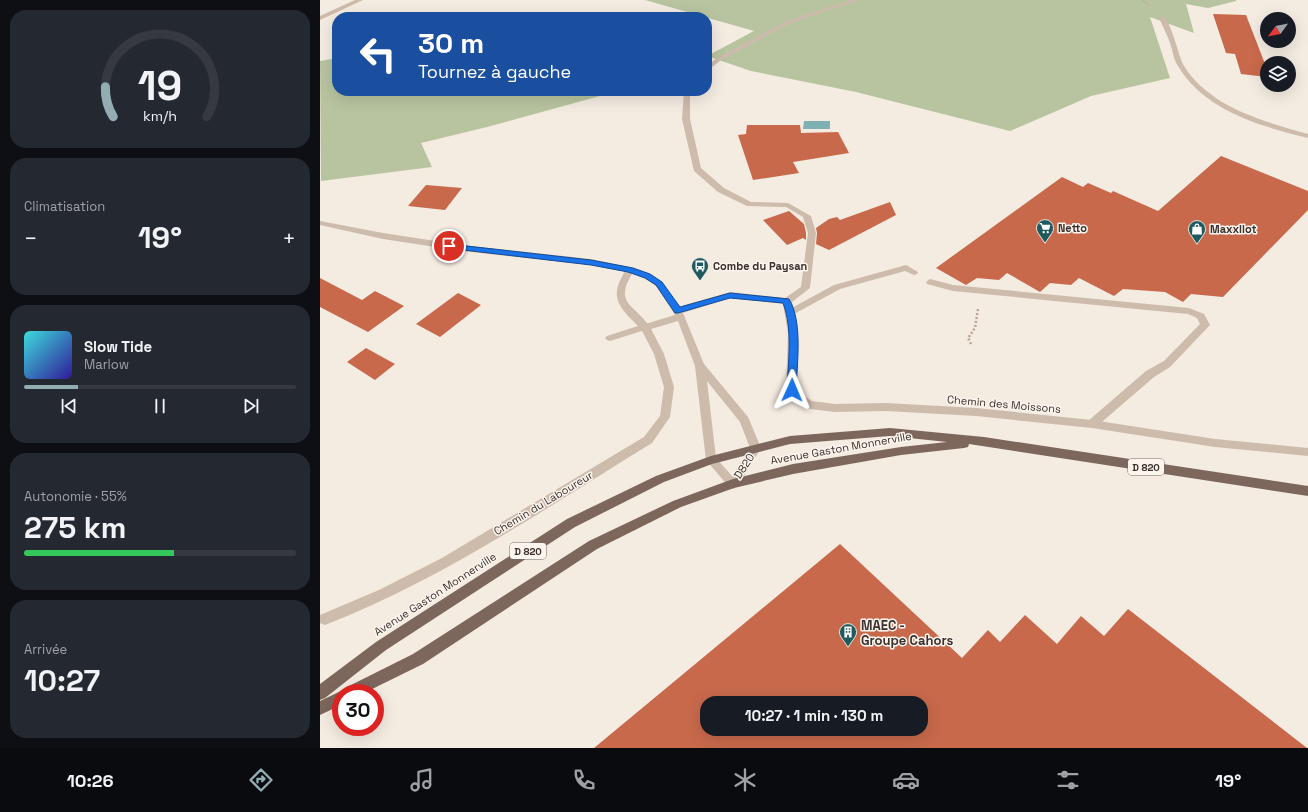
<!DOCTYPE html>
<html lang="fr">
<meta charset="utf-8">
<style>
body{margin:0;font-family:"Space Grotesk",sans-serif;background:#242831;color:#f1f3f6;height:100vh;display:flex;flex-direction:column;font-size:15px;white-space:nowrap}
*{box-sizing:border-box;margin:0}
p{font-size:13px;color:#9ea1a6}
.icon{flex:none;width:22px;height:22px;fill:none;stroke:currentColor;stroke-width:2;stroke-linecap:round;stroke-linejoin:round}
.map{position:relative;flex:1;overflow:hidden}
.side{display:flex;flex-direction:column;gap:10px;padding:10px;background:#0d0f14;width:320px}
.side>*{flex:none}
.top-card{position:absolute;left:12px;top:12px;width:380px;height:84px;border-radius:16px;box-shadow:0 4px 16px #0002;background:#1a4fa0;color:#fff;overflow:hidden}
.needle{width:26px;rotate:237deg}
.fabs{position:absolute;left:940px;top:12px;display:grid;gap:8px}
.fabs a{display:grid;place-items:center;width:36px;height:36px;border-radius:50%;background:#171b24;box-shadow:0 4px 16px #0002;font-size:20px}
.speed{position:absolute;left:12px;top:684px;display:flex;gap:8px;font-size:20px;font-weight:700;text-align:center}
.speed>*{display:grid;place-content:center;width:52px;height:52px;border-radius:50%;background:#171b24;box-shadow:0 4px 16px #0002;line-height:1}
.speed .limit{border:6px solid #d22;background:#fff;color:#111}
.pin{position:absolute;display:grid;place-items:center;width:34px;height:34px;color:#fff;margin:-17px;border:2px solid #fff;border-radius:50%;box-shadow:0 1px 4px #0007}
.me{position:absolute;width:44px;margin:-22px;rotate:1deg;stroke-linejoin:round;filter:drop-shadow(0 0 3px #0008)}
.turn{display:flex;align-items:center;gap:14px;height:84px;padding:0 20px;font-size:18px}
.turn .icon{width:52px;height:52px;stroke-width:2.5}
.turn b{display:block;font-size:28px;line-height:34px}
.big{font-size:30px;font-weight:700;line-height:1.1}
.side .widget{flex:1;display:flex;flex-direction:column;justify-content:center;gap:6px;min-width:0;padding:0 14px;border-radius:16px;background:#242831}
.side .dial{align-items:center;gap:0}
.dial svg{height:104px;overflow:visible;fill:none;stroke:#363941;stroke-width:7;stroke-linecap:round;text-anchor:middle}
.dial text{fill:#f1f3f6;stroke:none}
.song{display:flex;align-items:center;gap:12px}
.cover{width:48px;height:48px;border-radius:6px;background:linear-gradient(135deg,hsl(180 70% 55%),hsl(250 70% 35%))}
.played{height:4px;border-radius:2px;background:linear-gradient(90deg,#92aeb2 20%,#363941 20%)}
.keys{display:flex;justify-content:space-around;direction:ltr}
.heat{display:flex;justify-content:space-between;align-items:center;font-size:22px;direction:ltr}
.charge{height:6px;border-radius:3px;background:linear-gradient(90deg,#34c759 55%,#363941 0)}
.trip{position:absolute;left:380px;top:696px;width:228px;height:40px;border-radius:16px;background:#171b24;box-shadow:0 4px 16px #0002;font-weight:700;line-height:40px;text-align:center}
.dock{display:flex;height:64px;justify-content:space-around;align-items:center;background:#090b0e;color:#9ea1a6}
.dock .icon{width:28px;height:28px}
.dock .selected{color:#92aeb2}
.dock b{font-size:18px;color:#f1f3f6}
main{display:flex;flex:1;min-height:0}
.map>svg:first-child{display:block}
.green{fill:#b8c4a0}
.water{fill:#7fb0b2}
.building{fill:#c8694b;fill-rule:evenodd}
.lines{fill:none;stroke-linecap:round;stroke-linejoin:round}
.path-far1{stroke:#b9a596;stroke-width:1.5;stroke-dasharray:1.5 1.5;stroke-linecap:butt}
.path{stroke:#b9a596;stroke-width:2.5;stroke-dasharray:2 2;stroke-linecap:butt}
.service{fill:#cdbbac;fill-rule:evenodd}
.minor{fill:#cdbbac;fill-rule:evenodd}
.primary{fill:#7d675c;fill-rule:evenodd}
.route{fill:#1a73e8;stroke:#114b97}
.labels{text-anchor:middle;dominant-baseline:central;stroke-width:3;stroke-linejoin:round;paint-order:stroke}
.shield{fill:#fbf5ee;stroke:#756b66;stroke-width:1}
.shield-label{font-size:10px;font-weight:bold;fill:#3b302b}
.poi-label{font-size:11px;font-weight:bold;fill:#3b302b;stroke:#fbf5ee;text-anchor:start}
.street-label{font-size:11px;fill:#3b302b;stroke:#fbf5ee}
.near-poi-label{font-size:13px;font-weight:bold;fill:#3b302b;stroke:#fbf5ee;text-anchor:start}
</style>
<main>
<section class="side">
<div class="widget dial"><svg viewBox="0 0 100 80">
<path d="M14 69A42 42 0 1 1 86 69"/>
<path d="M14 69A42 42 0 0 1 8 46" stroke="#92aeb2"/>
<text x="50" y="56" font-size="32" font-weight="700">19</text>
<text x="50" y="72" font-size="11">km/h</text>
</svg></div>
<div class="widget"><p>Climatisation</p>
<div class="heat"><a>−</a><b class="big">19°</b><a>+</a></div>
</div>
<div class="widget">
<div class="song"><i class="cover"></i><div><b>Slow Tide</b><p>Marlow</p></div></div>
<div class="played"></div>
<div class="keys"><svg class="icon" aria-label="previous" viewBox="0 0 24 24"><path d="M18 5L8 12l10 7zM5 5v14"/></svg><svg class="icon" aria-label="pause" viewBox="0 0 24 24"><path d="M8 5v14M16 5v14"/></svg><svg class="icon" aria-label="next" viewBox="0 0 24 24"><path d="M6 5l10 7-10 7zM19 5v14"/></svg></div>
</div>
<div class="widget"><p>Autonomie · 55%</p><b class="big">275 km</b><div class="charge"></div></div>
<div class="widget"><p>Arrivée</p><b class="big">10:27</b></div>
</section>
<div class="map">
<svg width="988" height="748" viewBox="0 0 988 748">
<rect width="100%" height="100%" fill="#f4ebe1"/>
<!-- green -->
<g class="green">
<path d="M325,0h591v1l-28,7 -22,-4 8,29 -44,-16 20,61 -79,18 -81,35 -154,-39 -105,-21 -44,-15 47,-25z"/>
<path d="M17,58v33h263l11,2 -124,34 -66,16 11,24 -111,14 -1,-120z"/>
</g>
<!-- water -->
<path class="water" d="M484,121h26v8h-27z"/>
<!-- building -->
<g class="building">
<path d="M893,14l33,1 21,54v8l-26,-3 -6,-20 -9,-1z"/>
<path d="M427,125h53l1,8 37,-1 11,21 -56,9 6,11 -46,7 -15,-45 8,-1z"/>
<path d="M901,156l87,35v19l-85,87 -32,-3 -8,8 -18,-10 -42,-3 -9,7 -35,-18 -8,7 -21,-2 -10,9 -33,-19 -8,7 -22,-2 -11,7 -30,-17 126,-91 21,10 5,-4 23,10 2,-2 45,20z"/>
<path d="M106,185l36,3 -17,22 -37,-4z"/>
<path d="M570,202l6,13 -67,35 -13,-6 1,-11 -1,-5 13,-9 8,-2 3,3z"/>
<path d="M469,211l15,13 2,9v7l-3,-2 -16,7 -24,-25z"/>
<path d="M0,278l42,22 13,-9 29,15 -36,26 -48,-25z"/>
<path d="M138,293l23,12 -41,32 -24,-13z"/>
<path d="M46,348l29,16 -20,16 -28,-18z"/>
<path d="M520,544l122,114 26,-28 12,12 25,-27 32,29 24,-28 23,20 24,-27 179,139h-713zM387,703h214v26h-214z"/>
</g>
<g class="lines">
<!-- path-far1 -->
<path class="path-far1" d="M823,0l7,6"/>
<!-- path -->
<path class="path" d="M651,344l-3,-6 7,-10 3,-19"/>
<!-- service -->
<g class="service">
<path d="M586,265l12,7 -1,2 -3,1 -9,-4 -65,18 -46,25h-6l-2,-2 2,-2 46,-25z"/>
<path d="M310,267l4,3c-21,35 -1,32 16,57l-2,2 -38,12 -3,-1 -2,-2 2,-2 31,-10c-22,-22 -29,-30 -11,-58z"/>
<path d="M610,279l23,6 236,23 15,6 6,11 -40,42 -16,10 -58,50h-8l-1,-3 1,-3 58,-50 18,-10 36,-37 -3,-6 -9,-4 -235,-23 -26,-7 -1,-2z"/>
</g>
<!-- minor -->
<g class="minor">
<path d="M35,0h8l-43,20v-4z"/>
<path d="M531,0h9l-67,22 -72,38 -14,11v-5l10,-8 72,-38z"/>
<path d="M842,16c10,5 16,40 22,50 27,42 79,55 124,68v4c-48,-12 -103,-27 -130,-72 -4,-6 -5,-13 -7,-20 -3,-10 -8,-19 -12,-28z"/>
<path d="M364,91h6v28l11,49 23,20 27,14 37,1 23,13 5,17 -6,55 -18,14 6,31 -2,57 3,3 13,8 23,3 51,-1 90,5 116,12 123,19 93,9v8l-93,-9 -123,-19 -116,-12 -90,-5 -51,1 -25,-3 -19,-10 -5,-9 2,-57 -5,-29 -53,-6 -47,15 21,51 44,53 13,31 -24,39 -4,2 -4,-2 -23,-27 -11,-94 -17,-45 -27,8 13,25 10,33 -4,30 -18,26c-106,65 -211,137 -327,182l-5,-2v-8l59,-25 63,-32 202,-121 16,-21 4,-29 -10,-33 -14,-27 2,-2 33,-10 -19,-29 -12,-8 -16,-6 -37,-7 -129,-14 -79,-12 -63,-14v-4l63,12 79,12 129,14 39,8 20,7 12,8 17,25 51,-15 55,6 16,-11 7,-54 -5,-16 -17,-10 -39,-1 -29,-14 -24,-21 -12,-52zM387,381l33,41 10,26 -18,28 -16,-18z"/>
</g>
<!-- primary -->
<path class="primary" d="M570,428l94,9 324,49v10l-339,-52 -1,3 -4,1 -63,7 -108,19 -59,14 -53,19 -84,42 -174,115 -59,29h-23v12l-21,10v-14l21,-10 2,1 2,-4 68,-34 176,-113 84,-40 60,-22 60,-15 108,-17 46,-5 -57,-6 -100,8 -78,20 -48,18 -89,45 -189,123 -61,48 -5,2v-16l56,-42 191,-123 89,-43 55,-20 79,-20z"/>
</g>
<!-- route -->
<path class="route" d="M129,244l142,16 42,8 17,6 12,8 18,25 50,-14 59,6c14,23 8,65 7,91l-4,4 -5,-4c1,-27 6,-61 -4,-87l-53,-5 -52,15h-3l-19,-28 -11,-7 -17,-6 -37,-7 -145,-17v-3z"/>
<!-- icons -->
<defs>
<g id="supermarket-pin" transform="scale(0.9)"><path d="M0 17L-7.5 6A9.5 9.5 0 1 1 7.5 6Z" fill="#1f5a5e" stroke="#fbf5ee"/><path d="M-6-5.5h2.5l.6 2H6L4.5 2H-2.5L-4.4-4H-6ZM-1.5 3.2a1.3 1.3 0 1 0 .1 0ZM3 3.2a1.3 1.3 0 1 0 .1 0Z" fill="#fff"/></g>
<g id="shop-pin" transform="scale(0.9)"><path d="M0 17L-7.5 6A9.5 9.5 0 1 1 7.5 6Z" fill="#1f5a5e" stroke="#fbf5ee"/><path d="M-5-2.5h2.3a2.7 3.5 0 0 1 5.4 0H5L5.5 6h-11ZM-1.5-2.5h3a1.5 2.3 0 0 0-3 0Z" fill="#fff"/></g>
<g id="bus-pin" transform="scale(0.9)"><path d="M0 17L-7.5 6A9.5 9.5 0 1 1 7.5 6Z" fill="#1f5a5e" stroke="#fbf5ee"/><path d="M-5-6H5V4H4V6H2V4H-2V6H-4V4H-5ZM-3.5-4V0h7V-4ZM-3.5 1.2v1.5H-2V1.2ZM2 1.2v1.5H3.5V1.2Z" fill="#fff"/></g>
<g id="building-pin" transform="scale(0.9)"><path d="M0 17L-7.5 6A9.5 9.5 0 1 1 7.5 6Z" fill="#1f5a5e" stroke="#fbf5ee"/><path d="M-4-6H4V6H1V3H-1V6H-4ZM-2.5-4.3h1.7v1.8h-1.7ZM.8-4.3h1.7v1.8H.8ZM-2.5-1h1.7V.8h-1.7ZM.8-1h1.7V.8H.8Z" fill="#fff"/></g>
</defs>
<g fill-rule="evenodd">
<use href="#supermarket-pin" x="725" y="228"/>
<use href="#shop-pin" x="877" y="229"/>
<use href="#bus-pin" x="380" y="266"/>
<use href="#building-pin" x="528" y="632"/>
</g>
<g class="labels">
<!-- shield labels -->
<g class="shield">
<rect x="808" y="459" width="36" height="16" rx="3"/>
<rect x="190" y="543" width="36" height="16" rx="3"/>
</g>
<g class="shield-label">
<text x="826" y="467">D 820</text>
<text x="208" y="551">D 820</text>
</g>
<!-- poi labels -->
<g class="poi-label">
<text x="738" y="228">Netto</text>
<text x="890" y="229">Maxxilot</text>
<text x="393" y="266">Combe du Paysan</text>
</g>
<!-- street labels -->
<g class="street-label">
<text transform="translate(684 404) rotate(5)">Chemin des Moissons</text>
<text transform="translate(521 448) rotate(-10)">Avenue Gaston Monnerville</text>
<text transform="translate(424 466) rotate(-57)">D820</text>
<text transform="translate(223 503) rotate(-31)">Chemin du Laboureur</text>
<text transform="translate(115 594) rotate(-33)">Avenue Gaston Monnerville</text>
</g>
<!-- near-poi labels -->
<g class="near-poi-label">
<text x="541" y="625">MAEC -<tspan x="541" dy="15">Groupe Cahors</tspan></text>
</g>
</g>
</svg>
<div class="fabs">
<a><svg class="needle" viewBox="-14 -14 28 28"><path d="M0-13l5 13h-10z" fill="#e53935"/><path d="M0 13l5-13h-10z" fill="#9ea1a6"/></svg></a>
<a><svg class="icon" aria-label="layers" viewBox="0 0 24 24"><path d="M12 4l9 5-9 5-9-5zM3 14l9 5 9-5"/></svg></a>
</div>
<div class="speed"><div class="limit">30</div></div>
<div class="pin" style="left:129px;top:246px;background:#d93025"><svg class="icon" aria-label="arrive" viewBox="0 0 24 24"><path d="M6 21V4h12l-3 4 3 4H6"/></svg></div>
<svg class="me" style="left:472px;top:390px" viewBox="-20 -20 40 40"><path d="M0-17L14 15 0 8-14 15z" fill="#1a73e8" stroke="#fff" stroke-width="4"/></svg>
<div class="trip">10:27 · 1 min · 130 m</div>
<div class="top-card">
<div class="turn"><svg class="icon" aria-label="left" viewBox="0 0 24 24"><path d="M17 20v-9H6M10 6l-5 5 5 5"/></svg><div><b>30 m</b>Tournez à gauche</div></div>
</div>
</div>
</main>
<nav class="dock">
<b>10:26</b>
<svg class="icon selected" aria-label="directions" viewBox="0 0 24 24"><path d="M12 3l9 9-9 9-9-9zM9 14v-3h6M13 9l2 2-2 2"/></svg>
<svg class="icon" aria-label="music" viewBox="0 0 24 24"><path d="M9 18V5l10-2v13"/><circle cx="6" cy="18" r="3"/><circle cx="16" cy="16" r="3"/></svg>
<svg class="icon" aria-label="phone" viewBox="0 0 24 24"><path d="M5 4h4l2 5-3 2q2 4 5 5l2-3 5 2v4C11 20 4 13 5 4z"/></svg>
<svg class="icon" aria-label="climate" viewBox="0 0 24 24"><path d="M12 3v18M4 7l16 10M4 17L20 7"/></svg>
<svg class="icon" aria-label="car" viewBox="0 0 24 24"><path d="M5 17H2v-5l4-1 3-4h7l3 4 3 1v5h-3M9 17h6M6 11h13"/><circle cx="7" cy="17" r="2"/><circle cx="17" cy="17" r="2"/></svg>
<svg class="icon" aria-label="filters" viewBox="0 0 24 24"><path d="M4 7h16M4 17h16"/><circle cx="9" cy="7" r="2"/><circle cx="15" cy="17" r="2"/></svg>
<b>19°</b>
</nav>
